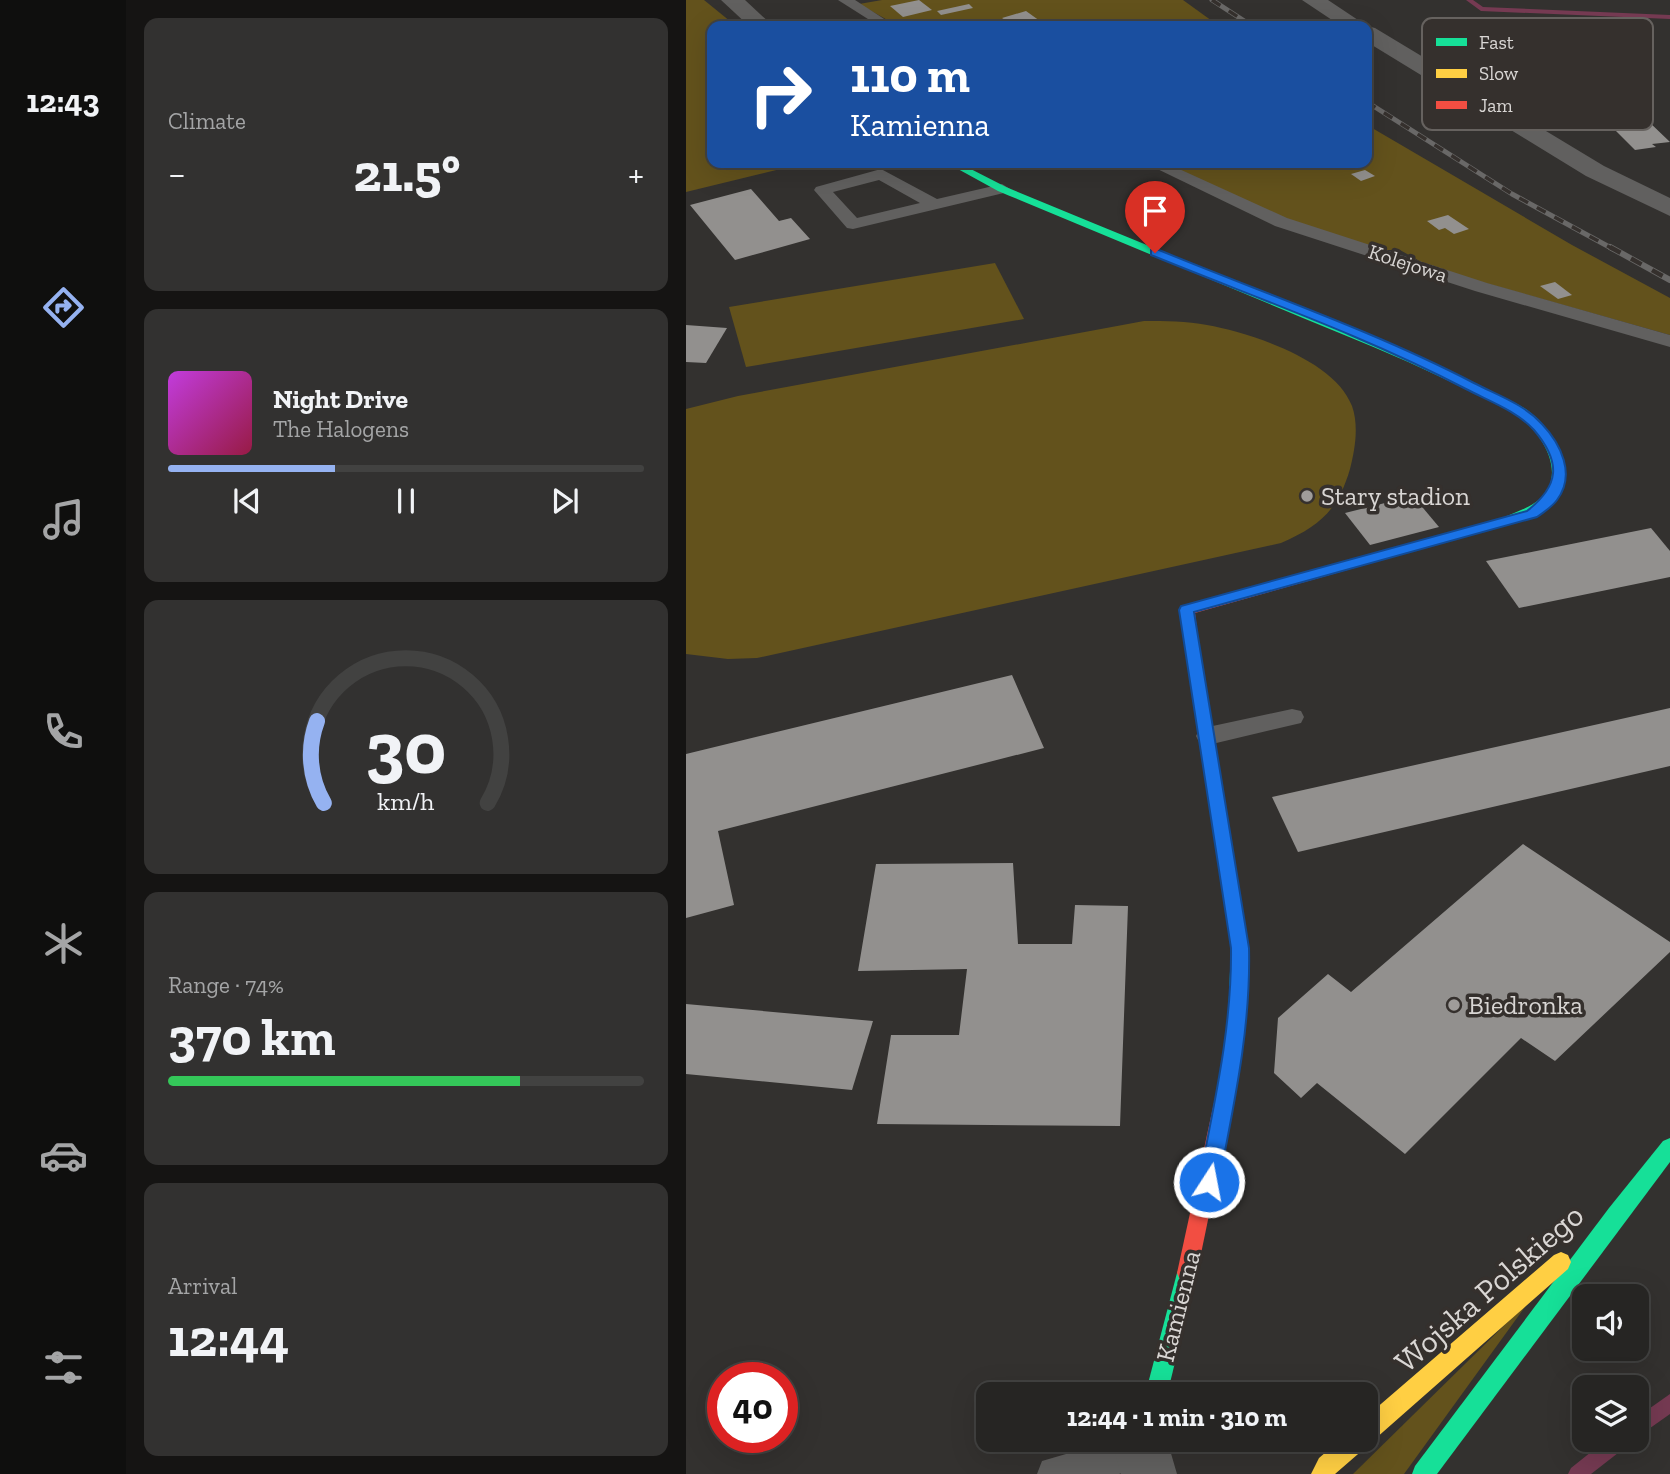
<!DOCTYPE html>
<meta charset="utf-8">
<style>
body{margin:0;font-family:"Zilla Slab",serif;background:#323130;color:#f1f3f6;height:100vh;display:flex;flex-direction:column;font-size:26px;white-space:nowrap}
*{box-sizing:border-box;margin:0}
p{font-size:23px;color:#a4a5a6}
.icon{flex:none;width:38px;height:38px;fill:none;stroke:currentColor;stroke-width:2;stroke-linecap:round;stroke-linejoin:round}
.map{position:relative;flex:1;overflow:hidden}
.side{display:flex;flex-direction:column;gap:18px;padding:18px;background:#151413;width:560px}
.side>*{flex:none}
.guide{position:absolute;left:21px;top:21px;width:665px;height:147px;border-radius:14px;box-shadow:0 7px 28px #0002,0 0 0 2px #424241;background:#1a4fa0;color:#fff;overflow:hidden}
.tools{position:absolute;left:886px;top:1284px;display:grid;gap:14px}
.tools a{display:grid;place-items:center;width:77px;height:77px;border-radius:14px;background:#262523;box-shadow:0 7px 28px #0002,0 0 0 2px #424241;font-size:35px}
.speed{position:absolute;left:21px;top:1362px;display:flex;gap:14px;font-size:35px;font-weight:700;text-align:center}
.speed>*{display:grid;place-content:center;width:91px;height:91px;border-radius:50%;background:#262523;box-shadow:0 7px 28px #0002,0 0 0 2px #424241;line-height:1}
.speed .limit{border:10px solid #d22;background:#fff;color:#111}
.pin{position:absolute;display:grid;place-items:center;width:60px;height:60px;color:#fff;margin:-72px -30px;border-radius:50% 50% 50% 0;rotate:-45deg;box-shadow:0 0 7px #0007}
.pin .icon{rotate:45deg}
.me{position:absolute;width:77px;margin:-38px;rotate:11deg;stroke-linejoin:round;filter:drop-shadow(0 0 5px #0008)}
.turn{display:flex;align-items:center;gap:24px;height:147px;padding:0 28px;font-size:32px}
.turn .icon{width:91px;height:91px;stroke-width:2.5}
.turn b{display:block;font-size:49px;line-height:60px}
.big{font-size:52px;font-weight:700;line-height:1.1}
.side .widget{flex:1;display:flex;flex-direction:column;justify-content:center;gap:10px;min-width:0;padding:0 24px;border-radius:14px;background:#323130}
.side .dial{align-items:center;gap:0}
.dial svg{height:182px;overflow:visible;fill:none;stroke:#424241;stroke-width:7;stroke-linecap:round;text-anchor:middle}
.dial text{fill:#f1f3f6;stroke:none}
.song{display:flex;align-items:center;gap:21px}
.cover{width:84px;height:84px;border-radius:10px;background:linear-gradient(135deg,hsl(290 70% 55%),hsl(340 70% 35%))}
.played{height:7px;border-radius:4px;background:linear-gradient(90deg,#95b2f1 35%,#424241 35%)}
.keys{display:flex;justify-content:space-around;direction:ltr}
.heat{display:flex;justify-content:space-between;align-items:center;font-size:38px;direction:ltr}
.charge{height:10px;border-radius:5px;background:linear-gradient(90deg,#34c759 74%,#424241 0)}
.trip{position:absolute;left:290px;top:1382px;width:402px;height:70px;border-radius:14px;background:#262523;box-shadow:0 7px 28px #0002,0 0 0 2px #424241;font-weight:700;line-height:70px;text-align:center}
main{display:flex;flex:1;min-height:0}
.tab-bar{display:flex;flex-direction:column;width:126px;justify-content:space-around;align-items:center;background:#0f0f0e;color:#a4a5a6}
.tab-bar .icon{width:49px;height:49px}
.tab-bar .selected{color:#95b2f1}
.tab-bar b{font-size:32px;color:#f1f3f6}
.map>svg:first-child{display:block}
.green{fill:#63521c}
.lines{fill:none;stroke-linecap:round;stroke-linejoin:round}
.stream{fill:#753a52;fill-rule:evenodd}
.building{fill:#92908e}
.lane{fill:#61605f;fill-rule:evenodd}
.street{fill:#61605f;fill-rule:evenodd}
.fast{fill:#16e098;fill-rule:evenodd}
.slow{fill:#ffcf43;fill-rule:evenodd}
.jam{fill:#f24e42;fill-rule:evenodd}
.rail-far1-casing{stroke:#696867;stroke-width:5}
.rail-casing{stroke:#696867;stroke-width:6}
.rail-far1{stroke:#35302d;stroke-width:3.5;stroke-dasharray:10;stroke-linecap:butt}
.rail{stroke:#35302d;stroke-width:4.5;stroke-dasharray:12;stroke-linecap:butt}
.route{fill:#1a73e8;stroke:#114b97;stroke-width:2}
.poi-dot{fill:#9f9c9a;stroke:#35302d;stroke-width:2.5}
.labels{text-anchor:middle;dominant-baseline:central;stroke-width:7;stroke-linejoin:round;paint-order:stroke}
.far-street-label{font-size:21px;fill:#d9d6d4;stroke:#35302d}
.poi-label{font-size:26px;fill:#d9d6d4;stroke:#35302d;text-anchor:start}
.street-label{font-size:26px;fill:#d9d6d4;stroke:#35302d}
.near-street-label{font-size:32px;fill:#d9d6d4;stroke:#35302d}
.key{fill:#35302d;stroke:#66625f;stroke-width:2}
.key-label{font-size:19px;fill:#d9d6d4}
</style>
<main>
<nav class="tab-bar">
<b>12:43</b>
<svg class="icon selected" aria-label="directions" viewBox="0 0 24 24"><path d="M12 3l9 9-9 9-9-9zM9 14v-3h6M13 9l2 2-2 2"/></svg>
<svg class="icon" aria-label="music" viewBox="0 0 24 24"><path d="M9 18V5l10-2v13"/><circle cx="6" cy="18" r="3"/><circle cx="16" cy="16" r="3"/></svg>
<svg class="icon" aria-label="phone" viewBox="0 0 24 24"><path d="M5 4h4l2 5-3 2q2 4 5 5l2-3 5 2v4C11 20 4 13 5 4z"/></svg>
<svg class="icon" aria-label="climate" viewBox="0 0 24 24"><path d="M12 3v18M4 7l16 10M4 17L20 7"/></svg>
<svg class="icon" aria-label="car" viewBox="0 0 24 24"><path d="M5 17H2v-5l4-1 3-4h7l3 4 3 1v5h-3M9 17h6M6 11h13"/><circle cx="7" cy="17" r="2"/><circle cx="17" cy="17" r="2"/></svg>
<svg class="icon" aria-label="filters" viewBox="0 0 24 24"><path d="M4 7h16M4 17h16"/><circle cx="9" cy="7" r="2"/><circle cx="15" cy="17" r="2"/></svg>
</nav>
<section class="side">
<div class="widget"><p>Climate</p>
<div class="heat"><a>−</a><b class="big">21.5°</b><a>+</a></div>
</div>
<div class="widget">
<div class="song"><i class="cover"></i><div><b>Night Drive</b><p>The Halogens</p></div></div>
<div class="played"></div>
<div class="keys"><svg class="icon" aria-label="previous" viewBox="0 0 24 24"><path d="M18 5L8 12l10 7zM5 5v14"/></svg><svg class="icon" aria-label="pause" viewBox="0 0 24 24"><path d="M8 5v14M16 5v14"/></svg><svg class="icon" aria-label="next" viewBox="0 0 24 24"><path d="M6 5l10 7-10 7zM19 5v14"/></svg></div>
</div>
<div class="widget dial"><svg viewBox="0 0 100 80">
<path d="M14 69A42 42 0 1 1 86 69"/>
<path d="M14 69A42 42 0 0 1 11 33" stroke="#95b2f1"/>
<text x="50" y="56" font-size="32" font-weight="700">30</text>
<text x="50" y="72" font-size="11">km/h</text>
</svg></div>
<div class="widget"><p>Range · 74%</p><b class="big">370 km</b><div class="charge"></div></div>
<div class="widget"><p>Arrival</p><b class="big">12:44</b></div>
</section>
<div class="map">
<svg width="984" height="1474" viewBox="0 0 984 1474">
<rect width="100%" height="100%" fill="#33312f"/>
<!-- green -->
<g class="green">
<path d="M0,0h18l32,26h-24v137h93l-119,29z"/>
<path d="M196,0h301l36,26h-321l-39,-22z"/>
<path d="M681,125l205,120 98,53v37l-238,-67 -32,-18h-23l-95,-33 -119,-54h204z"/>
<path d="M309,263l29,56 -278,48 -17,-60z"/>
<path d="M458,321c21,0 43,0 63,4 44,8 128,35 145,81 7,20 3,43 -2,63 -12,41 -30,57 -69,74l-524,115 -29,1 -42,-5v-245l52,-13z"/>
<path d="M844,1300l-126,174h-51z"/>
</g>
<g class="lines">
<!-- stream -->
<g class="stream">
<path d="M780,0h7l10,7 187,8v4l-189,-8z"/>
<path d="M984,1394v20l-34,24v-20z"/>
<path d="M920,1440h24l-3,6 -36,28h-23l3,-6z"/>
</g>
</g>
<!-- building -->
<g class="building">
<path d="M233,0l13,10 -29,7 -13,-11z"/>
<path d="M283,4l4,4 -32,7 -4,-4z"/>
<path d="M340,11l14,10 -10,2 -7,-4 -13,4 -8,-5z"/>
<path d="M948,117l5,4 8,-1 23,22 -18,2 4,3 -21,3 -25,-25h6l-5,-5z"/>
<path d="M679,170l10,6 -14,5 -10,-7z"/>
<path d="M65,189l28,32 12,-3 19,21 -75,21 -45,-55z"/>
<path d="M762,215l21,14 -15,5 -9,-6 -6,2 -12,-9z"/>
<path d="M869,282l17,13 -14,4 -18,-13z"/>
<path d="M0,325l41,3 -21,35 -20,-1z"/>
<path d="M727,496l26,31 -69,18 -25,-32z"/>
<path d="M965,528l19,23v26l-151,31 -33,-47z"/>
<path d="M326,675l32,73 -326,83 16,74 -48,13v-164z"/>
<path d="M984,708v58l-372,86 -26,-55z"/>
<path d="M837,844l147,98v10l-115,109 -34,-23 -116,116 -88,-71 -16,15 -27,-25 4,-55 50,-44 23,18z"/>
<path d="M327,863l5,81h54l3,-39 53,1 -8,220 -243,-2 14,-89h68l8,-66 -109,2 18,-107z"/>
<path d="M0,1004l187,17 -21,69 -166,-16z"/>
</g>
<g class="lines">
<!-- lane -->
<g class="lane">
<path d="M152,0h17l40,26h-16z"/>
<path d="M459,163h21l121,55 200,65 183,52v12l-195,-56 -200,-65z"/>
<path d="M195,169l56,30 65,-15 8,5 -2,3 -155,37 -6,-1 -33,-38 2,-3zM193,180l41,23 -63,15 -24,-26z"/>
<path d="M606,709l9,2 3,6 -3,6 -93,22 -9,-3 -3,-6 3,-6 9,-3z"/>
<path d="M428,1440h41l5,10 -6,12 -35,12h-82l5,-13z"/>
</g>
<!-- street -->
<g class="street">
<path d="M35,0h24l28,26h-24z"/>
<path d="M616,0h26l39,26h-26z"/>
<path d="M681,26l8,2 229,138 66,32v18l-84,-40 -219,-134z"/>
<path d="M431,1440h55l-2,10 7,24h-56l-7,-24z"/>
</g>
<!-- fast -->
<g class="fast">
<path d="M261,163h12l47,24c111,46 222,91 333,137 49,20 98,41 146,65 14,7 29,12 42,21 36,26 59,84 5,106 -8,3 -16,8 -25,6l-2,-3 2,-3c12,-5 23,-9 33,-17 27,-25 3,-64 -20,-82 -12,-10 -28,-15 -42,-22 -46,-23 -93,-44 -141,-63 -113,-47 -226,-94 -339,-141z"/>
<path d="M505,632l7,5 51,311 -3,71 -8,56 -2,6 -7,2 -7,-2 -2,-6 8,-56 3,-71 -47,-311z"/>
<path d="M984,1138v24l-233,312h-25l3,-8 194,-258 54,-67z"/>
<path d="M501,1263l7,3 3,7 -30,122h-22l32,-122 3,-7z"/>
</g>
<!-- slow -->
<path class="slow" d="M875,1252l7,3 3,7 -3,7 -193,170 -8,3 -2,6 -30,26h-24l8,-16 21,-18h27v-24l187,-161z"/>
<!-- jam -->
<g class="jam">
<path d="M826,515l7,4 -2,3 -322,91 3,24 -7,5 -7,-5 -4,-27 2,-3z"/>
<path d="M543,1067l7,2 2,6 -41,198 -3,7 -7,3 -7,-3 -3,-7 43,-198 2,-6z"/>
</g>
<!-- rail-far1 casing -->
<g class="rail-far1-casing">
<g id="rail-far1">
<path d="M526,0l40,26"/>
<path d="M681,102l145,92 101,55"/>
</g>
</g>
<!-- rail casing -->
<g class="rail-casing">
<path id="rail" d="M924,247l60,33"/>
</g>
<!-- rail-far1 -->
<use href="#rail-far1" class="rail-far1"/>
<!-- rail -->
<use href="#rail" class="rail"/>
</g>
<!-- route -->
<path class="route" d="M465,250h8c104,43 215,81 315,133 23,12 50,21 68,41 19,20 34,51 15,76 -5,7 -13,12 -20,17l-343,95 55,336c2,80 -15,156 -30,234l-3,6 -7,3 -7,-3 -3,-6c15,-78 33,-154 32,-234l-52,-338 2,-4 346,-95c32,-25 35,-48 7,-81 -17,-19 -45,-29 -68,-41 -101,-53 -210,-91 -315,-134z"/>
<!-- markers -->
<g class="poi-dot">
<circle cx="621" cy="496" r="7"/>
<circle cx="768" cy="1005" r="7"/>
</g>
<g class="labels">
<!-- far-street labels -->
<g class="far-street-label">
<text transform="translate(722 263) rotate(18)">Kolejowa</text>
</g>
<!-- poi labels -->
<g class="poi-label">
<text x="635" y="496">Stary stadion</text>
<text x="782" y="1005">Biedronka</text>
</g>
<!-- street labels -->
<g class="street-label">
<text transform="translate(492 1306) rotate(-76)">Kamienna</text>
</g>
<!-- near-street labels -->
<g class="near-street-label">
<text transform="translate(803 1288) rotate(-41)">Wojska Polskiego</text>
</g>
</g>
<!-- legend -->
<rect x="736" y="18" width="231" height="112" rx="10" class="key"/>
<rect x="750" y="38" width="31" height="8" fill="#16e098"/>
<rect x="750" y="69" width="31" height="9" fill="#ffcf43"/>
<rect x="750" y="101" width="31" height="8" fill="#f24e42"/>
<g class="key-label">
<text x="793" y="49">Fast</text>
<text x="793" y="80">Slow</text>
<text x="793" y="112">Jam</text>
</g>
</svg>
<div class="tools">
<a><svg class="icon" aria-label="sound" viewBox="0 0 24 24"><path d="M4 9h4l5-4v14l-5-4H4zM17 9q2 3 0 6"/></svg></a>
<a><svg class="icon" aria-label="layers" viewBox="0 0 24 24"><path d="M12 4l9 5-9 5-9-5zM3 14l9 5 9-5"/></svg></a>
</div>
<div class="speed"><div class="limit">40</div></div>
<div class="pin" style="left:469px;top:253px;background:#d93025"><svg class="icon" aria-label="arrive" viewBox="0 0 24 24"><path d="M6 21V4h12l-3 4 3 4H6"/></svg></div>
<svg class="me" style="left:523px;top:1182px" viewBox="-20 -20 40 40"><circle r="17" fill="#1a73e8" stroke="#fff" stroke-width="3"/><path d="M0-11L8 9 0 5-8 9z" fill="#fff"/></svg>
<div class="trip">12:44 · 1 min · 310 m</div>
<div class="guide">
<div class="turn"><svg class="icon" aria-label="right" viewBox="0 0 24 24"><path d="M7 20v-9h11M14 6l5 5-5 5"/></svg><div><b>110 m</b>Kamienna</div></div>
</div>
</div>
</main>
